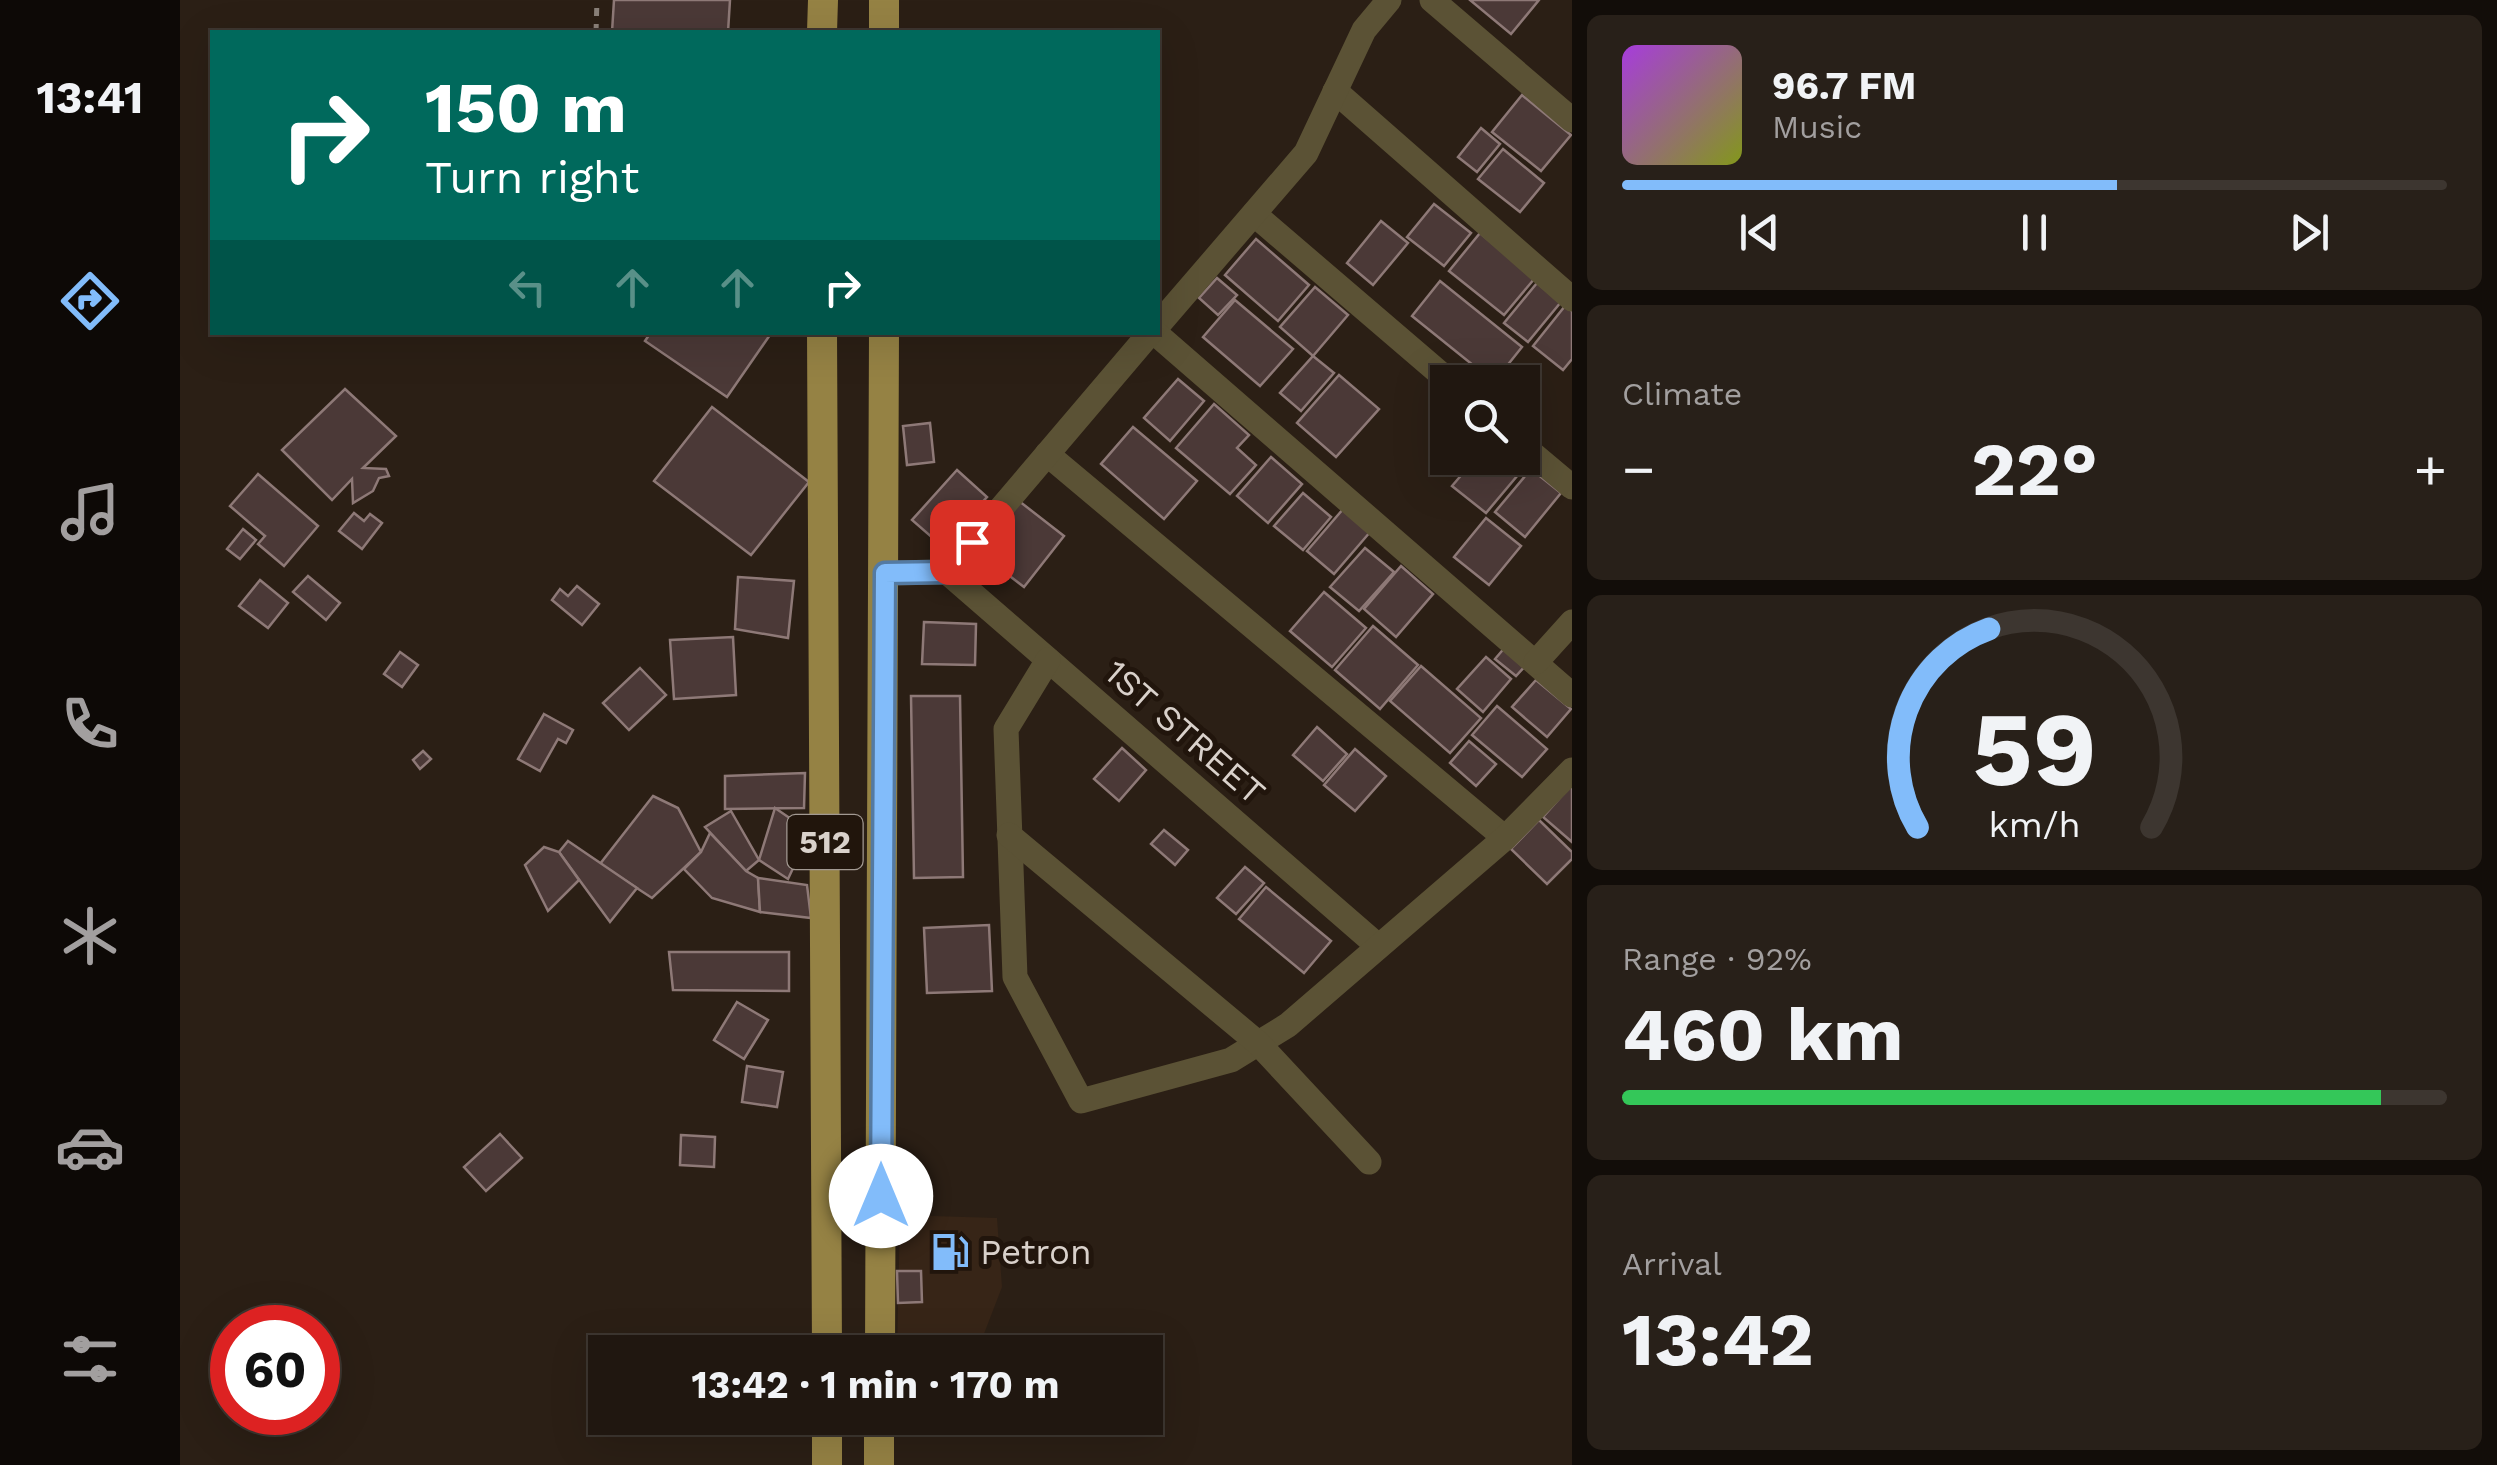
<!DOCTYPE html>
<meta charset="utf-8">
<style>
body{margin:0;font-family:"Work Sans",sans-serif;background:#282019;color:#f1f3f6;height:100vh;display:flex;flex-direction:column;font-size:38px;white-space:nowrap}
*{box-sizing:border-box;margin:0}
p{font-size:32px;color:#a29f9f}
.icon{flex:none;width:55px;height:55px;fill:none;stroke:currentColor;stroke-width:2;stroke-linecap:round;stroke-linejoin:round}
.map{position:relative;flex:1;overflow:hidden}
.drawer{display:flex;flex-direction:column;gap:15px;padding:15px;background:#120d09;width:925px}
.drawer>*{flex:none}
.hud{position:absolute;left:30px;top:30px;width:950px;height:305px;border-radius:0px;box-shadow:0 10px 40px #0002,0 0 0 2px #3d3630;background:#00695c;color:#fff;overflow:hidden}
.fabs{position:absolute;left:1250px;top:365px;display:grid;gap:20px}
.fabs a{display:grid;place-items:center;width:110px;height:110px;border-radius:0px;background:#201710;box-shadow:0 10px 40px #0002,0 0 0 2px #3d3630;font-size:50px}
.speed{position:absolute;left:30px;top:1305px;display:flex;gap:20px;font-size:50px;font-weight:700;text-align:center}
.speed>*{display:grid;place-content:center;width:130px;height:130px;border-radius:50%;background:#201710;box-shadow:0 10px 40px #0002,0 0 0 2px #3d3630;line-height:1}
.speed .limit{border:15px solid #d22;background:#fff;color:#111}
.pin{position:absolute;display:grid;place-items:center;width:85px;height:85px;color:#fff;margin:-42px;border-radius:20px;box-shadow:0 5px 15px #0006}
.me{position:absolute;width:110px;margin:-55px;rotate:0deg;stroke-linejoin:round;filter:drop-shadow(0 0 8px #0008)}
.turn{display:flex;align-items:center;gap:35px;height:210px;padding:0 50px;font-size:45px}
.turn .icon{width:130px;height:130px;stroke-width:2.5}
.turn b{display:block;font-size:70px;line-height:85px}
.lanes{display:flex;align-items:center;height:95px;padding:0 50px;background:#0003;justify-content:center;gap:50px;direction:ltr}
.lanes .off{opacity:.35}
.big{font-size:75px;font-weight:700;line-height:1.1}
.drawer .tile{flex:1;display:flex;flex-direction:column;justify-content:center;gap:15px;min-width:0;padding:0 35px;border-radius:15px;background:#282019}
.drawer .dial{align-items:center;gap:0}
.dial svg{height:260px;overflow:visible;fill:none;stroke:#3d3630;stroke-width:7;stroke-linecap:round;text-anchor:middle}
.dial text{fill:#f1f3f6;stroke:none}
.song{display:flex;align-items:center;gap:30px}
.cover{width:120px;height:120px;border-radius:15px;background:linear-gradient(135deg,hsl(280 70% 55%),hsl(70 70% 35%))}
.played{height:10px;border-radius:5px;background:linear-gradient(90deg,#82bcfa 60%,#3d3630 60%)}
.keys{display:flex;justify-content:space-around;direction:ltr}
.heat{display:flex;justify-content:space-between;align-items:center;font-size:55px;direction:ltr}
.charge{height:15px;border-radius:8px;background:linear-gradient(90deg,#34c759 92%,#3d3630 0)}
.trip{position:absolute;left:408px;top:1335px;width:575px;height:100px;border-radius:0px;background:#201710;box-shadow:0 10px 40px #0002,0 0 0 2px #3d3630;font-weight:700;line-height:100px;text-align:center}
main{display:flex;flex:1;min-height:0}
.menu{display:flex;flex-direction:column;width:180px;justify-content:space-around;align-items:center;background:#0d0906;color:#a29f9f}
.menu .icon{width:70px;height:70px}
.menu .current{color:#82bcfa}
.menu b{font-size:45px;color:#f1f3f6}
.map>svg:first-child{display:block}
.built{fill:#372517}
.building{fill:#4b3937;stroke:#8e7977;stroke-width:2.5}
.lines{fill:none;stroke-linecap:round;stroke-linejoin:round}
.path{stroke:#8a8179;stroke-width:5;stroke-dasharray:8 8;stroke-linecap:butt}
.street{stroke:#5b5235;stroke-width:25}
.primary{stroke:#958244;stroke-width:30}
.route-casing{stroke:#547aa2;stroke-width:25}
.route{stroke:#82bcfa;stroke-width:18}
.labels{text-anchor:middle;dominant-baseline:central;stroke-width:10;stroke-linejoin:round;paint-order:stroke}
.shield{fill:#21150c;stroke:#a29992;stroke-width:2.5}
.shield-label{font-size:32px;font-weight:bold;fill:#d9d1cb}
.street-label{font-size:35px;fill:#d9d1cb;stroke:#21150c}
.poi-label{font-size:35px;fill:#d9d1cb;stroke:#21150c;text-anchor:start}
</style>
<main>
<nav class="menu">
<b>13:41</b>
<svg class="icon current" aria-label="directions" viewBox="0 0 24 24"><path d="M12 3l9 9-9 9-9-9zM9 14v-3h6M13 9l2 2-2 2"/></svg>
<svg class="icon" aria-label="music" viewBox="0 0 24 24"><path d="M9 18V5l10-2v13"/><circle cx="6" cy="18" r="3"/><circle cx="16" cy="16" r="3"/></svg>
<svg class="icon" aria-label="phone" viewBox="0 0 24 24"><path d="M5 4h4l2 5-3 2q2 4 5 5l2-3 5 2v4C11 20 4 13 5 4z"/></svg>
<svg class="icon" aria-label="climate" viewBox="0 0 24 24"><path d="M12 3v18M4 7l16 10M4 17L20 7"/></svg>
<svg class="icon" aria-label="car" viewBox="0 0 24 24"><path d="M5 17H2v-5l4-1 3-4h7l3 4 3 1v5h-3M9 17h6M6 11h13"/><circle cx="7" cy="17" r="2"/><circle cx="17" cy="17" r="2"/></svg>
<svg class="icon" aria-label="filters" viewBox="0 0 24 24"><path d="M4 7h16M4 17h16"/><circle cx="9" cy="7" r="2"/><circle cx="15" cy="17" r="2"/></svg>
</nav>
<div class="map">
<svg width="1392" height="1465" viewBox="0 0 1392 1465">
<rect width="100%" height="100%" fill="#2b1f15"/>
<!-- built -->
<path class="built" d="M720,1215l97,3 5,69 -25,65h-80z"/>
<!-- building -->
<g class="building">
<path d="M434,0h116l-2,32h-116z"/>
<path d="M1290,0h69l-28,34z"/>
<path d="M1342,95l49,40 -30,36 -49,-39z"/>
<path d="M1301,128l19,16 -23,28 -19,-15z"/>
<path d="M1323,149l41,34 -24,29 -42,-33z"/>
<path d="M1254,204l37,29 -27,33 -37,-29z"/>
<path d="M1201,221l27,22 -35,42 -26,-22z"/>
<path d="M1300,233l55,45 -31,37 -55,-44z"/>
<path d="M1076,239l53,46 -31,36 -53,-46z"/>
<path d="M1037,278l20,17 -19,20 -19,-17z"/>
<path d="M1260,281l82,66 -28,35 -82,-66z"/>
<path d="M1357,283l24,19 -33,40 -24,-19z"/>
<path d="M1135,287l33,28 -35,41 -33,-29z"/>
<path d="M1055,300l58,49 -33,37 -57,-49z"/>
<path d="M1385,306l7,5v48l-9,11 -30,-24z"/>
<path d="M471,332h121l-45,65 -82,-56z"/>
<path d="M1133,356l21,17 -33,38 -21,-18z"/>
<path d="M1159,375l40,34 -43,48 -39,-34z"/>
<path d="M998,379l26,22 -34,40 -26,-23z"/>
<path d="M165,389l51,47 -33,32 23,1 3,7 -10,2 -6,13 -20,12 -1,-24 -20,21 -50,-50z"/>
<path d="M1034,404l35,31 -12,13 19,17 -26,29 -54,-46z"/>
<path d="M532,407l97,75 -58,73 -97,-74z"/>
<path d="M750,423l4,39 -27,3 -4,-39z"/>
<path d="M953,427l64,54 -33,38 -63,-55z"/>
<path d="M1091,457l31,27 -34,39 -31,-27z"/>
<path d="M1296,458h32l15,11 -37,44 -34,-27z"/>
<path d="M1351,469l30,24 -36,44 -30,-25z"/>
<path d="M777,470l30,27 -45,49 -30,-26z"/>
<path d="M78,474l60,52 -34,40 -26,-22 7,-8 -35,-30z"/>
<path d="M1123,493l28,24 -28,33 -29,-24z"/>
<path d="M839,501l45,35 -40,51 -46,-35z"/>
<path d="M1164,508l27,23 -37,43 -27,-23z"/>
<path d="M174,513l10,8 6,-7 12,9 -20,26 -23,-18z"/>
<path d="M1306,518l35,28 -32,39 -35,-28z"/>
<path d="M63,529l13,11 -16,19 -13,-10z"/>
<path d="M1185,548l29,24 -35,39 -29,-24z"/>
<path d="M1221,566l32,28 -37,43 -32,-28z"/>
<path d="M128,576l32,27 -14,17 -33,-28z"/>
<path d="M558,577l56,4 -6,57 -53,-9z"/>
<path d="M80,580l28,23 -20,25 -29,-22z"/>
<path d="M397,586l22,18 -17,21 -30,-25 8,-11 8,7z"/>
<path d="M1144,592l42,36 -34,39 -42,-36z"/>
<path d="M744,622l52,2 -1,41 -53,-1z"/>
<path d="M1193,626l45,39 -38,44 -45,-39z"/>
<path d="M553,637l3,58 -62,4 -4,-59z"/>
<path d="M1327,645l21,18 -12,13 -21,-17z"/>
<path d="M220,652l18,13 -16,22 -18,-13z"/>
<path d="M1306,657l25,22 -28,33 -26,-23z"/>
<path d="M1241,666l60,52 -31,35 -60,-52z"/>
<path d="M460,668l26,27 -37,35 -26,-27z"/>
<path d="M1356,680l35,29 -24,28 -35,-30z"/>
<path d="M731,696h49l3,181 -49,1z"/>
<path d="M1317,706l50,43 -25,28 -50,-42z"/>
<path d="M364,714l29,16 -7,13 -8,-4 -18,32 -22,-12z"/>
<path d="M1137,727l30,27 -24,27 -30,-26z"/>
<path d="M1289,741l27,23 -20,22 -26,-23z"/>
<path d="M942,748l24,22 -27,31 -25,-22z"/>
<path d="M1175,749l31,27 -31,35 -31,-26z"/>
<path d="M243,751l8,8 -11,10 -7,-9z"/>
<path d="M625,773l-1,35 -79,1v-33z"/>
<path d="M1392,784v58l-29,-25z"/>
<path d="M473,796l25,12 23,44 -49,46 -52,-34z"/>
<path d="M595,808l35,24 -22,47 -29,-19z"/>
<path d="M551,811l28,49 -13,11 -41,-44z"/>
<path d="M1359,820l33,32v7l-25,25 -36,-35z"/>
<path d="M984,830l24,20 -13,15 -24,-21z"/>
<path d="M530,833l36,38 12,7 2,34 -48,-14 -28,-29 17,-17z"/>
<path d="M388,841l69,47 -27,34 -51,-70z"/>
<path d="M364,847l15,5 20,28 -31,31 -23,-46z"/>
<path d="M1065,867l19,16 -28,31 -19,-16z"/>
<path d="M578,878l49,7 4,33 -51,-6z"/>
<path d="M1086,887l65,54 -27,32 -65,-54z"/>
<path d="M809,925l3,66 -65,2 -3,-65z"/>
<path d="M489,952h120v39l-116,-1z"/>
<path d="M557,1002l31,18 -24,39 -30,-19z"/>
<path d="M567,1066l36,6 -6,35 -35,-5z"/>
<path d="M320,1134l22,24 -36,33 -22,-24z"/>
<path d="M501,1135l34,2 -1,30 -34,-2z"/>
<path d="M717,1271h24l1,31 -24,1z"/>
</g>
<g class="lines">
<!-- path -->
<path class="path" d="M416,32l1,-32"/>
<!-- street -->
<g class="street">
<path d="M1252,0l140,120"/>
<path d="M1155,91l237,208"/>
<path d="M1074,214l196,168"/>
<path d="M978,325l148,-172 58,-123 25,-30"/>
<path d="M974,332l418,363"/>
<path d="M1342,445l50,42"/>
<path d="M867,454l458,384"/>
<path d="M767,572l431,374"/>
<path d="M705,573l62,-1 204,-240"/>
<path d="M868,660l-42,69 9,248 66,124 150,-41 57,-35 217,-187 67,-68"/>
<path d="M1356,662l36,-40"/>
<path d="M829,835l249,208 111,119"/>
</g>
<!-- primary -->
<g class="primary">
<path d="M704,0v32"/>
<path d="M642,32l1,-32"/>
<path d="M642,332l5,1020"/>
<path d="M700,1352l4,-1020"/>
<path d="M647,1418v47"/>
<path d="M699,1465v-47"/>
</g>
</g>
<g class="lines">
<!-- route casing -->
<g class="route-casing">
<path id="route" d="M701,1196l4,-623 62,-1 25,-30"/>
</g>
<!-- route -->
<use href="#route" class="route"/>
</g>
<!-- icons -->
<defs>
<g id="fuel-bare" transform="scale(3)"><path d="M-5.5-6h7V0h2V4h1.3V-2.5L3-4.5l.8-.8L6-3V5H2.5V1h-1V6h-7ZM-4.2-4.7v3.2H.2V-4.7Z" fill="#82bcfa" stroke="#21150c" stroke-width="2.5" paint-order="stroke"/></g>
</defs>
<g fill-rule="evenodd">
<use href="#fuel-bare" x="770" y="1252"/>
</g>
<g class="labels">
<!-- shield labels -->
<rect class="shield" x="607.5" y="815" width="75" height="54" rx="8"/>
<g class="shield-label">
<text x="645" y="842">512</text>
</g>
<!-- street labels -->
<g class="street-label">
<text transform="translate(1005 732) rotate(41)">1ST STREET</text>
</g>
<!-- poi labels -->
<g class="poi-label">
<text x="800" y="1252">Petron</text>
</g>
</g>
</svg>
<div class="fabs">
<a><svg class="icon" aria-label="search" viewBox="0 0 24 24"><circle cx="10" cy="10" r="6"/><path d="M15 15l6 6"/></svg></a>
</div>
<div class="speed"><div class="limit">60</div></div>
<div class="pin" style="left:792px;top:542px;background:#d93025"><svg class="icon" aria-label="arrive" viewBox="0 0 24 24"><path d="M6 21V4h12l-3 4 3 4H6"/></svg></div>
<svg class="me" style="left:701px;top:1196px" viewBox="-20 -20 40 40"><circle r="19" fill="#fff"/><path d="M0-13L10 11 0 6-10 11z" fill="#82bcfa"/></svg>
<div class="trip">13:42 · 1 min · 170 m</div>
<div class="hud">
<div class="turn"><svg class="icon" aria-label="right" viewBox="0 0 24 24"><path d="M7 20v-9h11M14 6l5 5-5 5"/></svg><div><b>150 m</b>Turn right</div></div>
<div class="lanes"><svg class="icon off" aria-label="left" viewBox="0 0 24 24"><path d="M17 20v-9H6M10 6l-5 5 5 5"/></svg><svg class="icon off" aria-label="ahead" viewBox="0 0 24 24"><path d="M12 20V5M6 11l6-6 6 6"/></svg><svg class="icon off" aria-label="ahead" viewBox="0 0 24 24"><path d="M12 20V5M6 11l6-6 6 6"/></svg><svg class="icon" aria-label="right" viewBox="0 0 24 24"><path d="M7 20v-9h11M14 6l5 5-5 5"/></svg></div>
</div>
</div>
<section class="drawer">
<div class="tile">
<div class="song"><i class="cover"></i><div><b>96.7 FM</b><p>Music</p></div></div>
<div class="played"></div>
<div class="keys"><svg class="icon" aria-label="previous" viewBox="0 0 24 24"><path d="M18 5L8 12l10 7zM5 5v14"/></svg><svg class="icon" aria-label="pause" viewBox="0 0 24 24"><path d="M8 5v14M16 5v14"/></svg><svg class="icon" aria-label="next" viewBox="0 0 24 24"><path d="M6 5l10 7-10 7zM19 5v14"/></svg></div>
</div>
<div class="tile"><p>Climate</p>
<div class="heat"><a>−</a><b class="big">22°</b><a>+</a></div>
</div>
<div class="tile dial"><svg viewBox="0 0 100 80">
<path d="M14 69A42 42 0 1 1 86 69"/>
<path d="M14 69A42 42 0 0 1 36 8" stroke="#82bcfa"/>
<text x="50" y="56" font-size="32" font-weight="700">59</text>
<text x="50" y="72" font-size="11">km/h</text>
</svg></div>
<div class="tile"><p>Range · 92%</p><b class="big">460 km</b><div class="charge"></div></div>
<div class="tile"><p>Arrival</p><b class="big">13:42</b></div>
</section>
</main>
